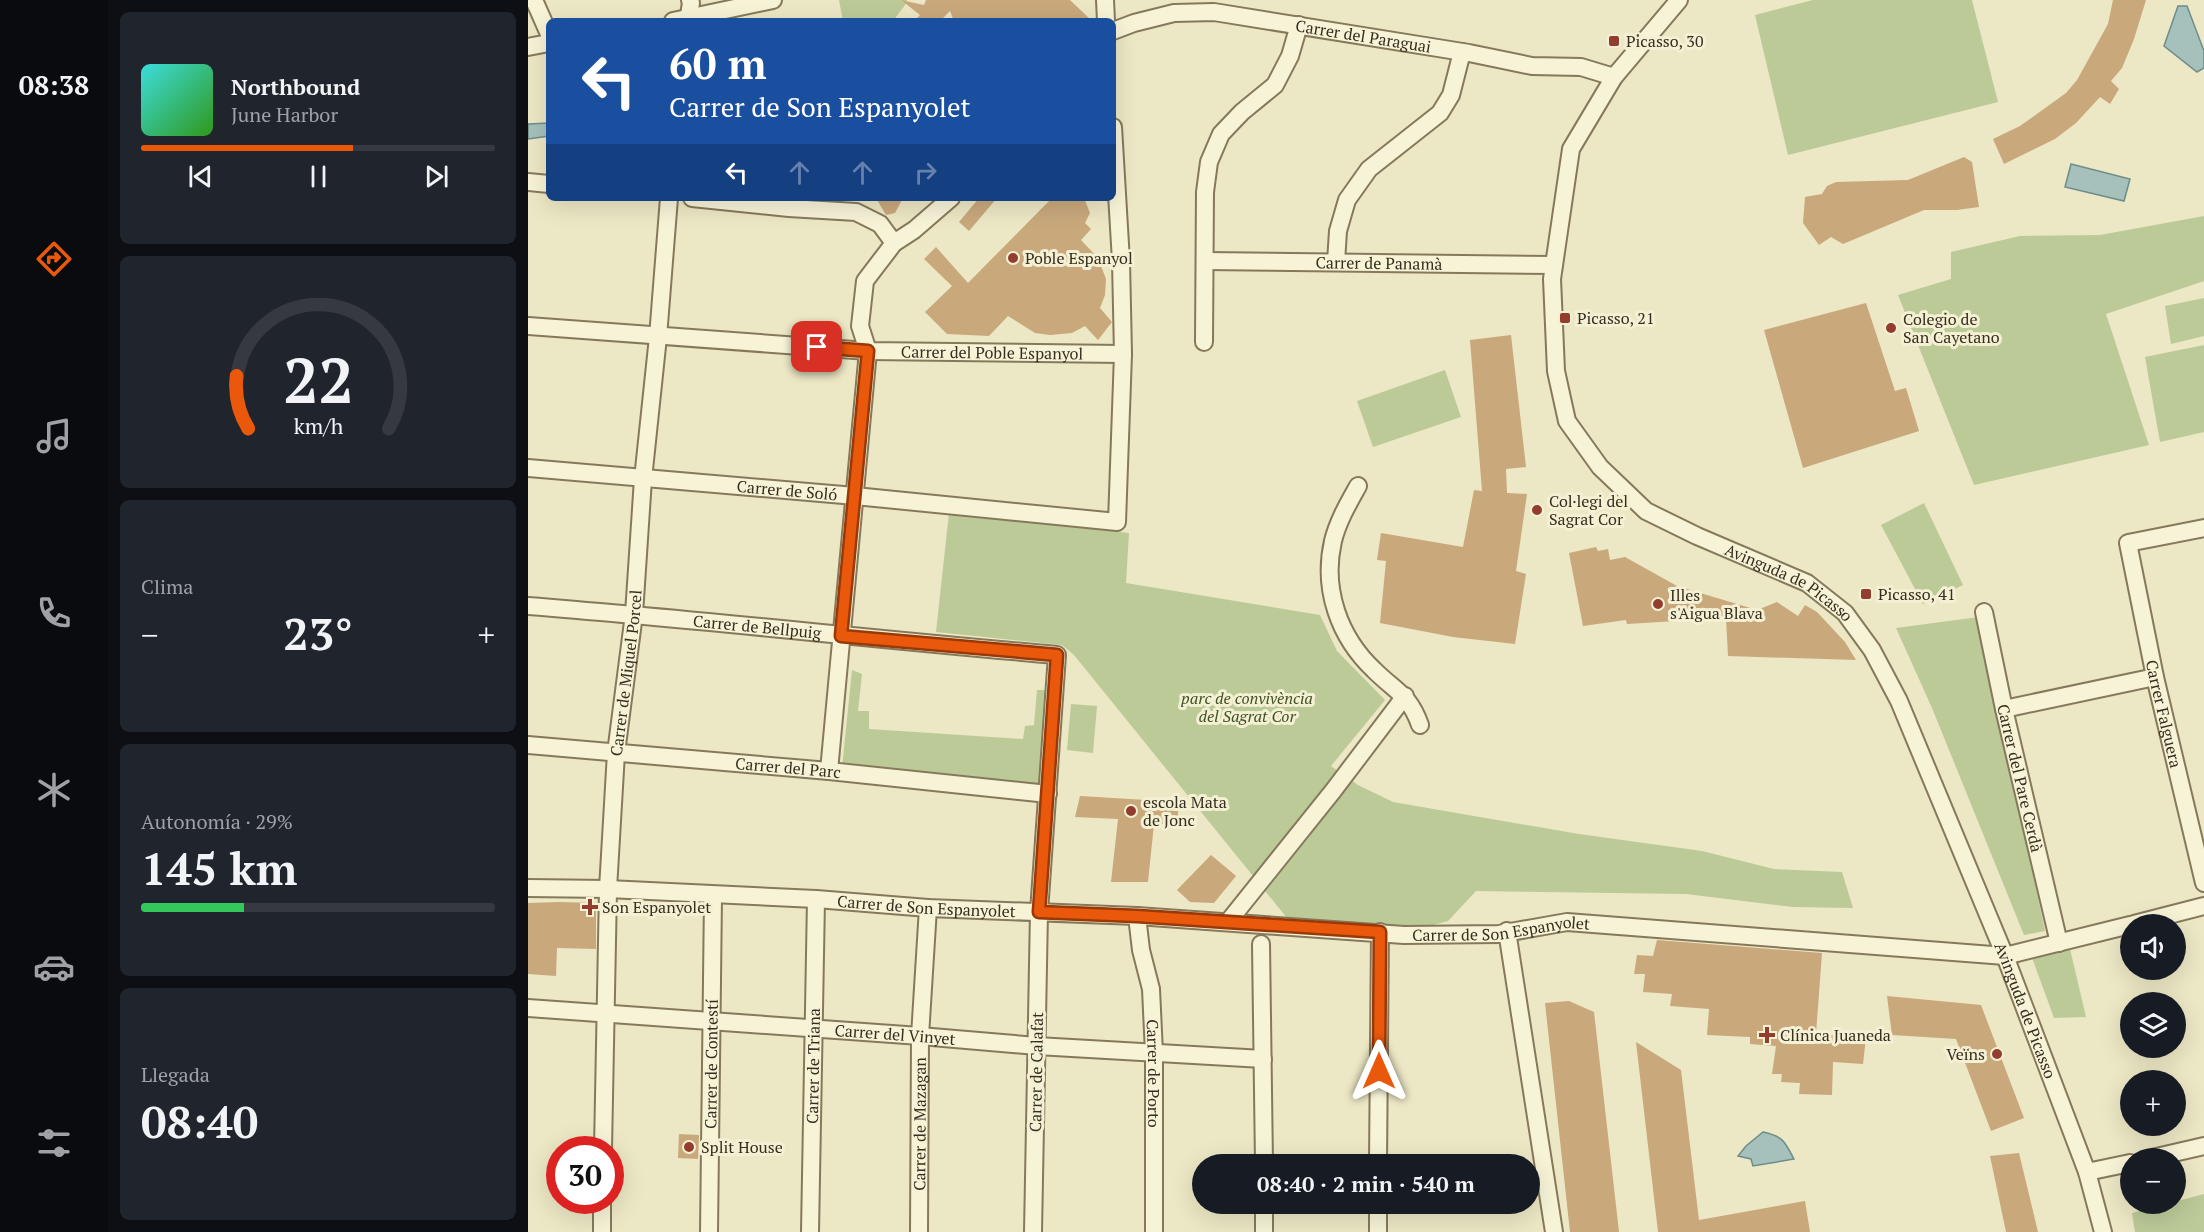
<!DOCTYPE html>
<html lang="es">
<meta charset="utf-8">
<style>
body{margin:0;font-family:"PT Serif",serif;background:#20242c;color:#f1f3f6;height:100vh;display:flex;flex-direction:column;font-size:22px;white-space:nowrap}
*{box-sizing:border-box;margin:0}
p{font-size:20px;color:#9ea1a6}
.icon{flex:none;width:33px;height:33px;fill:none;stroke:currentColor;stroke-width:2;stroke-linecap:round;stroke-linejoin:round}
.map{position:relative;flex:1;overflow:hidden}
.details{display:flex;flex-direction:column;gap:12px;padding:12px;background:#0d0f14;width:420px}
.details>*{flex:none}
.banner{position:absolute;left:18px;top:18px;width:570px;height:183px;border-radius:9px;box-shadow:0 6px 24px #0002;background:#1a4fa0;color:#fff;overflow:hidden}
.tools{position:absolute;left:1592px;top:914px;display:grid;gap:12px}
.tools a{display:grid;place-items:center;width:66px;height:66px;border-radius:50%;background:#171b24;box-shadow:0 6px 24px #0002;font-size:30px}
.speed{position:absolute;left:18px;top:1136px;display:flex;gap:12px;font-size:30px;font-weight:700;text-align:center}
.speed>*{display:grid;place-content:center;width:78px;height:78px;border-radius:50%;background:#171b24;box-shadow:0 6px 24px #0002;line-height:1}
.speed .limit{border:9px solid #d22;background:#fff;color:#111}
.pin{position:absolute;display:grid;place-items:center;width:51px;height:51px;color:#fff;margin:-26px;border-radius:12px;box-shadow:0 3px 9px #0006}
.me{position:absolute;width:66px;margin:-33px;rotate:0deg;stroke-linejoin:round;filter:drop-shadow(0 0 4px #0008)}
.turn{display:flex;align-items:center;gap:21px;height:126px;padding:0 24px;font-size:27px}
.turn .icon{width:78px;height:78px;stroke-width:2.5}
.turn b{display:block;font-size:42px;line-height:51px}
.lanes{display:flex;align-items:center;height:57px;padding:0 24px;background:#0003;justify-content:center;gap:30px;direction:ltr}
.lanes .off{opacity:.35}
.big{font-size:45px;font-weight:600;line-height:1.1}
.details .tile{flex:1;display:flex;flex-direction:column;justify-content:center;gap:9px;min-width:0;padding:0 21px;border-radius:9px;background:#20242c}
.details .dial{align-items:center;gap:0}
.dial svg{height:156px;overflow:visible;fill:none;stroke:#363941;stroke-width:7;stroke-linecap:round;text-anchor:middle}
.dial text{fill:#f1f3f6;stroke:none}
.song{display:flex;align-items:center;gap:18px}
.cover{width:72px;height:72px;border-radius:9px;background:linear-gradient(135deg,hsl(180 70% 55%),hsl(110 70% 35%))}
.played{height:6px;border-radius:3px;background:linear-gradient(90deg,#ea580c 60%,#363941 60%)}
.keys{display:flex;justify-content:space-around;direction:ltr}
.heat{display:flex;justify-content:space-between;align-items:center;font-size:33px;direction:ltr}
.charge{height:9px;border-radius:4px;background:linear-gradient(90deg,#34c759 29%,#363941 0)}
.trip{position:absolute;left:664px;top:1154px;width:348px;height:60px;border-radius:30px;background:#171b24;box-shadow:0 6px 24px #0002;font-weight:600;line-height:60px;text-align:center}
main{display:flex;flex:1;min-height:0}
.dock{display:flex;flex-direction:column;width:108px;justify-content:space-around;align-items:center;background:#090b0e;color:#9ea1a6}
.dock .icon{width:42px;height:42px}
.dock .on{color:#ea580c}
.dock b{font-size:27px;color:#f1f3f6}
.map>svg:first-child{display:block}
.green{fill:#bcca98}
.water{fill:#a6c0bc;stroke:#6d8d8b;stroke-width:1.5}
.building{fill:#c9a87c}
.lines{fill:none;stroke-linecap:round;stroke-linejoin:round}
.minor-casing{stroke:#86795b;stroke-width:20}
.minor{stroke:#f7f3d7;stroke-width:16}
.route-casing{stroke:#983908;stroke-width:15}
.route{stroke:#ea580c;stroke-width:10}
.poi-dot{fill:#933d2e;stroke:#f4f0d3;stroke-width:2}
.labels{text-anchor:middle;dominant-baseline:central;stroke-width:6;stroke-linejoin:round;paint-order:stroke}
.street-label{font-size:16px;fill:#372e1f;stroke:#f4f0d3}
.poi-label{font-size:16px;fill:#372e1f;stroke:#f4f0d3;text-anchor:start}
.park-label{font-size:16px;font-style:italic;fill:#405226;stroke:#f4f0d3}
</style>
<main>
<nav class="dock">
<b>08:38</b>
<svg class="icon on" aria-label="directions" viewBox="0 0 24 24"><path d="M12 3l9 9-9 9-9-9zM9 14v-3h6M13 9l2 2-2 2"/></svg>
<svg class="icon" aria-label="music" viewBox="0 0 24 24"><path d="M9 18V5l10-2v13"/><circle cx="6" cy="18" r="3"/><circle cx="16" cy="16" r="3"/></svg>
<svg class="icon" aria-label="phone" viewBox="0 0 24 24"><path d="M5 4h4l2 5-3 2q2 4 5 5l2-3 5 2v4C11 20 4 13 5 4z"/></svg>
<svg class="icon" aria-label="climate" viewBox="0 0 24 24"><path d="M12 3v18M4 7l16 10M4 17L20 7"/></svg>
<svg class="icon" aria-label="car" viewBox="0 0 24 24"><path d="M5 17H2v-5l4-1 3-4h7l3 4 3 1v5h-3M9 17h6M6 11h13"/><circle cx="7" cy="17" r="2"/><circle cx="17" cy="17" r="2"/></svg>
<svg class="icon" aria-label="filters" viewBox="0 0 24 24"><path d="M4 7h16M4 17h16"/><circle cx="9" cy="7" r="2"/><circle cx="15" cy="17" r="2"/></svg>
</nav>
<section class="details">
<div class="tile">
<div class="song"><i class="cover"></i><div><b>Northbound</b><p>June Harbor</p></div></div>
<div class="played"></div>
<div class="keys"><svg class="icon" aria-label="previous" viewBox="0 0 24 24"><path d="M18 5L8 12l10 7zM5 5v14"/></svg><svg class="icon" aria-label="pause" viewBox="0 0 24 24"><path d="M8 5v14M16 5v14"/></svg><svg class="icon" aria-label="next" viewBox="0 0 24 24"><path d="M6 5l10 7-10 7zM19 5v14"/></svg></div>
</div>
<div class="tile dial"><svg viewBox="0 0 100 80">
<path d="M14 69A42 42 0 1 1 86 69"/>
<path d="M14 69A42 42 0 0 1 8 42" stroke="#ea580c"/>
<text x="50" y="56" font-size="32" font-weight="700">22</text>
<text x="50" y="72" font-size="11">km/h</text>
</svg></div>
<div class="tile"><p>Clima</p>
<div class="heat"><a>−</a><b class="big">23°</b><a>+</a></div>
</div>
<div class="tile"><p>Autonomía · 29%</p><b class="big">145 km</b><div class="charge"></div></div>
<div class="tile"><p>Llegada</p><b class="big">08:40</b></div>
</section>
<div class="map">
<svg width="1676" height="1232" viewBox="0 0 1676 1232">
<rect width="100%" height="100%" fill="#ece7c4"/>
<!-- green -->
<g class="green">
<path d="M311,0h68l-2,5 -12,16h-50z"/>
<path d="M1285,0h159l26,102 -210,53 -33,-140z"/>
<path d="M1676,216v65l-98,33 43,131 -175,40 -76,-190 53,-16v-27l69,-16 80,-1z"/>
<path d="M1676,298v38l-33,8 -6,-38z"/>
<path d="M1676,345v87l-44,10 -15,-85z"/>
<path d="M917,370l16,47 -88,30 -16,-46z"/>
<path d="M1396,503l39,82 -40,19 -42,-79z"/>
<path d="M421,513l180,20 -3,50 194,32 17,36 48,49 -54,66 27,19 35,17 186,32 123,17 72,18 68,3 11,36 -60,-1 -107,-13 -210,-3 -28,30 -26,7 -135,-10 -213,-263 -12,-10 -126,-13z"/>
<path d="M1451,617l66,314 -21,4 -92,-227 -36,-80z"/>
<path d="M324,670l10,4 -4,37h11v18l154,10 2,-13 9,-1 3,-35h14l-7,98 -202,-20z"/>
<path d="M543,704l26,2 -4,47 -26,-3z"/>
<path d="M1542,949l16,68 -32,1 -23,-63z"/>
<path d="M1676,1194v38h-69l-3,-19z"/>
</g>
<!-- water -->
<g class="water">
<path d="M1650,6h9l17,45v17l-7,4 -33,-26z"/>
<path d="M21,123v13l-21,3v-15z"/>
<path d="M1543,164l59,15 -6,22 -59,-14z"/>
<path d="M1235,1132c20,4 22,10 31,27l-41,7 -2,-7 -13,-3 8,-10z"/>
</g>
<!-- building -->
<g class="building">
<path d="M373,0l23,5 2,-5h144l22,21h-138l-4,-10 -10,10h-26l6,-6z"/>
<path d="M1585,0h33l-12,39 -12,29 -11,13 8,8 -9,15 -10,-7 -24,26 -21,16 -51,25 -11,-25 27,-13 46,-33 11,-13 31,-56z"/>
<path d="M1436,157l8,5 7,45 -22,3h-33l-81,34 -12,-7 -12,8 -16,-22 2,-26 17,-3 5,-8 9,-4 72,-2z"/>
<path d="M348,198h27l-8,15 -9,2z"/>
<path d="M451,198h18l-28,33 -10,-9z"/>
<path d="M524,198h32l6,15 -5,10 6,6 -10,11 17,18 8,21 -1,16 -5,13 12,14 -14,18 -13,-14 -13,7 -22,2 -15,-2 -27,-17 -19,20 -42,-2 -22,-22 27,-26 -28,-27 12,-12 32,36z"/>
<path d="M1338,303l29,88 11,-3 13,43 -116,37 -39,-138z"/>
<path d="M983,335l15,132 -20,2 1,24 20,1 -11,77 10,3 -11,70 -62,-7 -73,-14 6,-62 -9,-1 4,-27 82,14 11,-57 8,1 -12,-151z"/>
<path d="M1068,547l2,4 10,-2 2,11 15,-3 52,29 80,24 20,-8 21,14 7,-11 12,7 28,30 11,18 -128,-4 -2,-38 -99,6 -1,-4 -43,6 -14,-73z"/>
<path d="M552,796l99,6 -2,22h-23l-6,58h-37l7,-63 -43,-2z"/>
<path d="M683,855l25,21 -22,27 -24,-1 -13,-12z"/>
<path d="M31,902l37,1v46l-39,-1 -1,28 -28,-2v-71z"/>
<path d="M1129,940l165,13 -6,81 50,3 -3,27 -30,-2 -1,33 -33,-1 1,-11 -19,-1 1,-8h-10l4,-28 -26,-2v-7l-43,-2 2,-26 -39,-3 2,-12 -29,-2 2,-18h-11l3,-19 16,1z"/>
<path d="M1359,996l94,9 43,113 -33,13 -35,-92 -64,-4z"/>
<path d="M1041,1001l25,11 25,220h-49l-25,-229z"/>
<path d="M1108,1042l45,28 18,150 106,-19 5,31h-152z"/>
<path d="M151,1134l20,1 -1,24 -20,-1z"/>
<path d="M1491,1153l19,79h-32l-16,-76z"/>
</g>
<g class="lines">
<!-- minor casing -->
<g class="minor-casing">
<g id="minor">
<path d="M6,0l15,34"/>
<path d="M577,0l1,21"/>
<path id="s1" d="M1151,0l-65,77 -43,72 -19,130 4,92 11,50 33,46 46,44 51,25 110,47 38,30 27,37 27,51 106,255 82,216 16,60"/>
<path d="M145,21l100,-21"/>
<path d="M160,21l3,-18 -1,-3"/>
<path id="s2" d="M585,31l21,-8 40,-10 40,-1 255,41 63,13 49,1 33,10"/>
<path d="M0,47l21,-4"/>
<path d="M0,182l21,2"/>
<path d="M164,198l97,10 67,4 24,12 14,19"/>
<path id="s3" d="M677,261l349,4"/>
<path d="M808,262l2,-31 9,-31 22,-31 71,-56 11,-18 11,-43"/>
<path id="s4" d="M0,326l340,25 255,3"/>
<path d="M676,342l1,-150 4,-30 12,-28 21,-22 33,-27 15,-29 9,-31"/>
<path id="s5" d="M0,468l327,28 262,26 6,-168 -2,-93 -8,-134"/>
<path d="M830,486c-10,18 -20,35 -25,55 -11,48 6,96 41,129 22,22 35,24 46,55"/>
<path id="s6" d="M1676,528l-76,15 27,134 49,206"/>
<path id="s7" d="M0,606c177,14 353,34 529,49l-18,257 -6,320"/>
<path id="s8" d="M1456,612l20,97 55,234"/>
<path d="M1476,709l151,-32"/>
<path id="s9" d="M0,745l301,26 219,23"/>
<path d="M301,771l39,-420 -8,-25 5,-45 29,-38 20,-13 37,-32"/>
<path id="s10" d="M0,888l80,1 208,10 112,9 209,8 267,19 95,-1 68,-12 438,34 125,-31"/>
<path id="s11" d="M609,916l4,34 10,39 3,64v179"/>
<path d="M700,922l105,-131 72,-95"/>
<path d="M1606,924l70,-18"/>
<path d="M979,931l47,301"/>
<path d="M733,944l3,220"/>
<path id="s12" d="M0,1008l392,28 117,10 226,13"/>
<path id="s13" d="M75,1149l5,-260 8,-136 18,-139 9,-135 15,-142 11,-139"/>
<path d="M1624,1158l52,-12"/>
<path d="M850,1164l2,-232"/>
<path d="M1559,1172l43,-9"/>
<path d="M736,1203v29"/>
<path d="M74,1232v-32"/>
<path id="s14" d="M181,1232l4,-336"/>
<path id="s15" d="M282,1232l6,-333"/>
<path id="s16" d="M391,1232l1,-196 8,-128"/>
<path d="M850,1232v-29"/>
</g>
</g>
<!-- minor -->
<use href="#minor" class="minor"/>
</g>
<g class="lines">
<!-- route casing -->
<g class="route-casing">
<path id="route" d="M289,347l51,4 -27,285 216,19 -18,257 98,4 243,16 -1,139"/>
</g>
<!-- route -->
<use href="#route" class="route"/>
</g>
<!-- markers -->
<g class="poi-dot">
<rect x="1080" y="35" width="12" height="12" rx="3"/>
<circle cx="485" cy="258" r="6"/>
<rect x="1031" y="312" width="12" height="12" rx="3"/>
<circle cx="1363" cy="328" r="6"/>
<circle cx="1009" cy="510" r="6"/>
<rect x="1332" y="588" width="12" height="12" rx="3"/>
<circle cx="1130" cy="604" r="6"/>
<circle cx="603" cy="811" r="6"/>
<path d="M59 898h6v6h6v6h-6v6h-6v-6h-6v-6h6z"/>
<path d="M1236 1026h6v6h6v6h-6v6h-6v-6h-6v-6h6z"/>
<circle cx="1469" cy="1054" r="6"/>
<circle cx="161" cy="1147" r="6"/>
</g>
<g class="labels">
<!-- street labels -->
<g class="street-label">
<text stroke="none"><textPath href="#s2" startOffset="255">Carrer del Paraguai</textPath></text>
<text stroke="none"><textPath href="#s3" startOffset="174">Carrer de Panamà</textPath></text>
<text stroke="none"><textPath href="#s4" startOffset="465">Carrer del Poble Espanyol</textPath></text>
<text stroke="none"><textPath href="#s5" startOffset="260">Carrer de Soló</textPath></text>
<text stroke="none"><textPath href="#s1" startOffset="740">Avinguda de Picasso</textPath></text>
<text stroke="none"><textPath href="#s7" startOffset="230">Carrer de Bellpuig</textPath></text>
<text stroke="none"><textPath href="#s13" startOffset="477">Carrer de Miquel Porcel</textPath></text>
<text stroke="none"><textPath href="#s6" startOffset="252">Carrer Falguera</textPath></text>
<text stroke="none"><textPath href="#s9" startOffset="261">Carrer del Parc</textPath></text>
<text stroke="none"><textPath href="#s8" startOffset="170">Carrer del Pare Cerdà</textPath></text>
<text stroke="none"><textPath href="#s10" startOffset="399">Carrer de Son Espanyolet</textPath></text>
<text stroke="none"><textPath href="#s10" startOffset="975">Carrer de Son Espanyolet</textPath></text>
<text stroke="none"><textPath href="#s1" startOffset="1242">Avinguda de Picasso</textPath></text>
<text stroke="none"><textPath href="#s12" startOffset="368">Carrer del Vinyet</textPath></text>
<text stroke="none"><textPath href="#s14" startOffset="168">Carrer de Contestí</textPath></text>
<text stroke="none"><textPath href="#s15" startOffset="166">Carrer de Triana</textPath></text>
<text transform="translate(508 1072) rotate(-89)">Carrer de Calafat</text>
<text stroke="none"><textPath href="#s11" startOffset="159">Carrer de Porto</textPath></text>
<text stroke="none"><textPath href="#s16" startOffset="108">Carrer de Mazagan</textPath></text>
</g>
<!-- poi labels -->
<g class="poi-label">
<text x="1098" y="41">Picasso, 30</text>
<text x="497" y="258">Poble Espanyol</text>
<text x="1049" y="318">Picasso, 21</text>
<text x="1375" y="319">Colegio de<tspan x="1375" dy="18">San Cayetano</tspan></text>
<text x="1021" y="501">Col·legi del<tspan x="1021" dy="18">Sagrat Cor</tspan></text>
<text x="1350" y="594">Picasso, 41</text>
<text x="1142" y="595">Illes<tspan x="1142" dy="18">s'Aigua Blava</tspan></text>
<text x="615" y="802">escola Mata<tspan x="615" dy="18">de Jonc</tspan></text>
<text x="74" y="907">Son Espanyolet</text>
<text x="1252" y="1035">Clínica Juaneda</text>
<text x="1457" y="1054" text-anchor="end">Veïns</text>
<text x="173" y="1147">Split House</text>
</g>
<!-- park labels -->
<g class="park-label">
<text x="719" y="698">parc de convivència<tspan x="719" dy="18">del Sagrat Cor</tspan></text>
</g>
</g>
</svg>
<div class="tools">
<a><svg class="icon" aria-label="sound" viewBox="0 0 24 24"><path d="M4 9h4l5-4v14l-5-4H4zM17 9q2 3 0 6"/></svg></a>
<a><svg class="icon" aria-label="layers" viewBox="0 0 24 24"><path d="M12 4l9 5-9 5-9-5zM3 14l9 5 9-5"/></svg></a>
<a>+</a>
<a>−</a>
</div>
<div class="speed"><div class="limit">30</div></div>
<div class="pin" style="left:289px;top:347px;background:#d93025"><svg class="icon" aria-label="arrive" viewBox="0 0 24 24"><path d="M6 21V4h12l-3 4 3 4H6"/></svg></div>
<svg class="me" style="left:851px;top:1071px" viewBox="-20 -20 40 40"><path d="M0-17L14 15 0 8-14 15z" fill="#ea580c" stroke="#fff" stroke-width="4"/></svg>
<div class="trip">08:40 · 2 min · 540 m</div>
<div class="banner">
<div class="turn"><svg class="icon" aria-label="left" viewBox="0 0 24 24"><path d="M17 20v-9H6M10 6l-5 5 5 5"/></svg><div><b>60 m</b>Carrer de Son Espanyolet</div></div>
<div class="lanes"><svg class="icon" aria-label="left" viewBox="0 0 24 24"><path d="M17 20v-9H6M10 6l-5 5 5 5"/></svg><svg class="icon off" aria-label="ahead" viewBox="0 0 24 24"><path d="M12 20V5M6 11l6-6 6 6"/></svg><svg class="icon off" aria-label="ahead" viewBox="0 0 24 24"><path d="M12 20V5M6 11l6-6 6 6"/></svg><svg class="icon off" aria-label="right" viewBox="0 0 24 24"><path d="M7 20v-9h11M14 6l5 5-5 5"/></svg></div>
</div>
</div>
</main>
